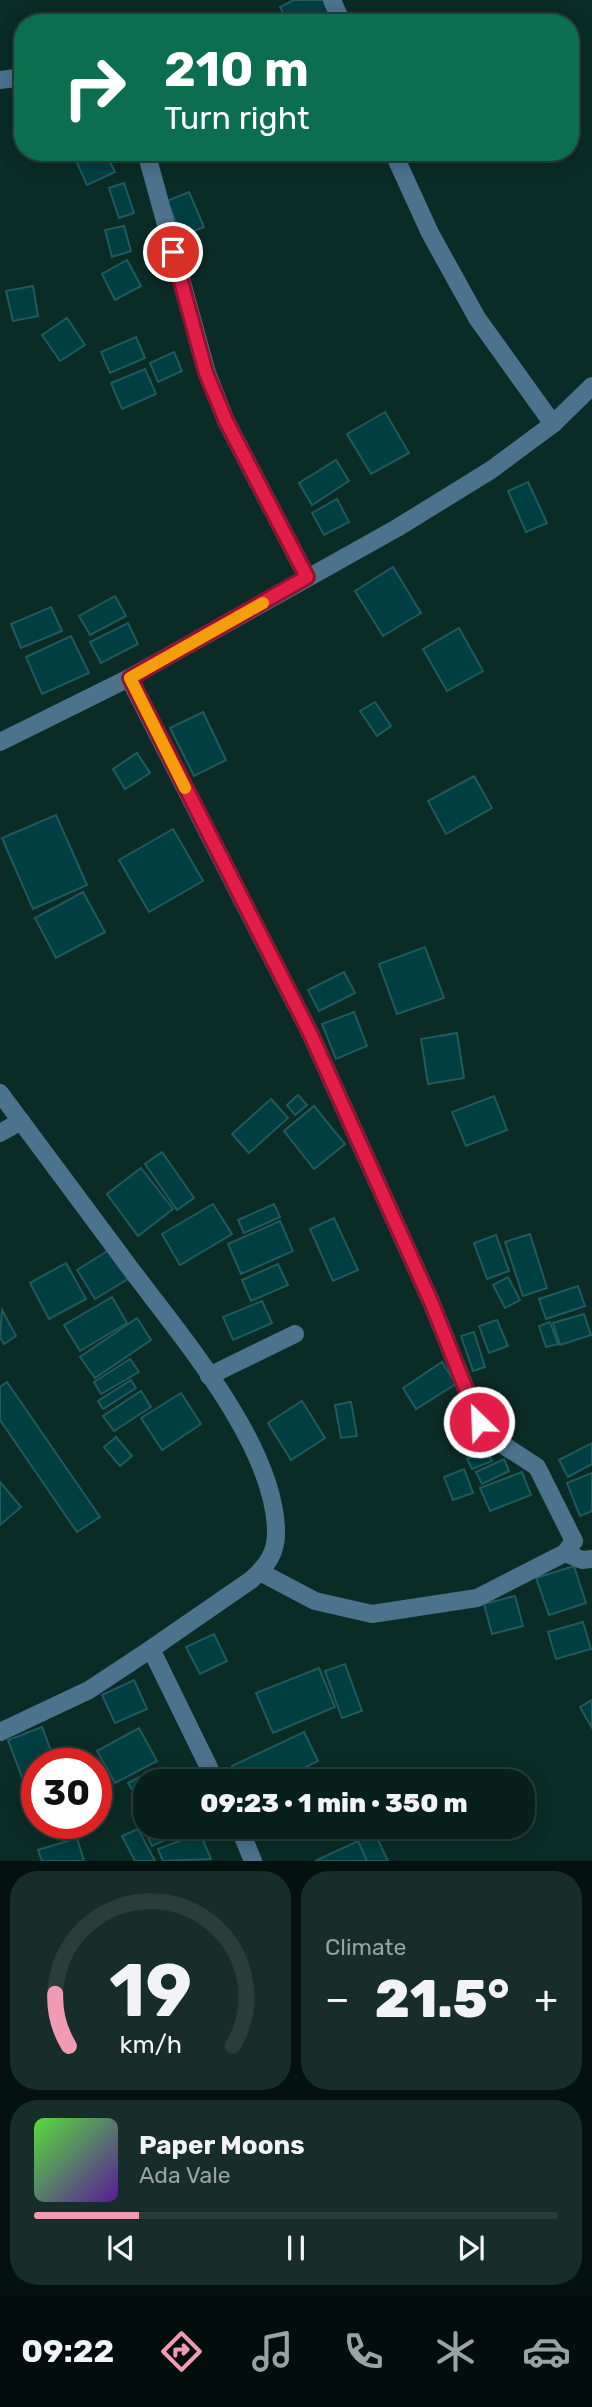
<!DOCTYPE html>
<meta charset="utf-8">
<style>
body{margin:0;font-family:Rubik,sans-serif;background:#162d29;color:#f1f3f6;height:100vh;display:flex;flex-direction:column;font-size:26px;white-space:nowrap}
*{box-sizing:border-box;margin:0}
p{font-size:23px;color:#98a3a3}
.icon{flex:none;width:38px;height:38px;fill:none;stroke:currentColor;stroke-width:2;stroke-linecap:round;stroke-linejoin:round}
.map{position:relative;height:1861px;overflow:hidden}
.sheet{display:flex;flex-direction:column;gap:10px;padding:10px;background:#04120f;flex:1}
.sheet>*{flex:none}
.top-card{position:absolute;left:14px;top:14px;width:565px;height:147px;border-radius:28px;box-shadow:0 4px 18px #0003,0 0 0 2px #293e3b;background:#0b6e4f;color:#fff;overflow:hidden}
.speed{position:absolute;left:21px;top:1748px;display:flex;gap:14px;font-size:35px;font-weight:700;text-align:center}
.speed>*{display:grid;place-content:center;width:91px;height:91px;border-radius:50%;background:#08201c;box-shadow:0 4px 18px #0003,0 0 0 2px #293e3b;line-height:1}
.speed .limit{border:10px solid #d22;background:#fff;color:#111}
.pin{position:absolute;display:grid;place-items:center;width:60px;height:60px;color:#fff;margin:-30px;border:4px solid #fff;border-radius:50%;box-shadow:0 2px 7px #0007}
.me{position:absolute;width:77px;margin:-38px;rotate:336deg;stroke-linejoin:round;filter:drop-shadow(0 0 5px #0008)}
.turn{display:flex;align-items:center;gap:24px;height:147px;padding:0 35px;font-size:32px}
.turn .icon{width:91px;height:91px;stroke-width:2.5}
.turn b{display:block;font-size:49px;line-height:60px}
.big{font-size:52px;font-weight:800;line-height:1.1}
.sheet .widget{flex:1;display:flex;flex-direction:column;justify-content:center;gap:10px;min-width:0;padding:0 24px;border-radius:28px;background:#162d29}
.sheet .dial{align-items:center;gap:0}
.dial svg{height:182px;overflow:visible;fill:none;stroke:#293e3b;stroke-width:7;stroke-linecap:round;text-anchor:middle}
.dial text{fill:#f1f3f6;stroke:none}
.song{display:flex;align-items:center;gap:21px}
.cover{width:84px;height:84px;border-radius:10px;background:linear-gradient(135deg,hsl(110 70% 55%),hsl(270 70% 35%))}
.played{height:7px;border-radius:4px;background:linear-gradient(90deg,#f19ab3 20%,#293e3b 20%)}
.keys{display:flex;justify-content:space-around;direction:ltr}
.heat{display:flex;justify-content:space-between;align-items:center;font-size:38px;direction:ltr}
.sheet .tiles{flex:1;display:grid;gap:10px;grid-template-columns:1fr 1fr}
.widget:last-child{grid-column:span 2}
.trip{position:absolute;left:133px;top:1769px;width:402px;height:70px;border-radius:28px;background:#08201c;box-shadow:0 4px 18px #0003,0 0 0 2px #293e3b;font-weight:800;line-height:70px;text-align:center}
.tab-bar{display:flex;height:112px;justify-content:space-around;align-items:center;background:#030d0b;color:#98a3a3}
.tab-bar .icon{width:49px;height:49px}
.tab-bar .selected{color:#f19ab3}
.tab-bar b{font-size:32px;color:#f1f3f6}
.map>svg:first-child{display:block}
.building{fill:#003e42;stroke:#22595d;stroke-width:2}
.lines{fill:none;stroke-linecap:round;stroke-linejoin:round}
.minor{stroke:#4d728c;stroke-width:18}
.route-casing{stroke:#92132f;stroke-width:18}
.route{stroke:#e11d48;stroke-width:12}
.slow{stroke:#f59e0b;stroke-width:12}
</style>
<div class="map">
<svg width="592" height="1861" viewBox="0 0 592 1861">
<rect width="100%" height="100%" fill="#0b2b26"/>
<!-- building -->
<g class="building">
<path d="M294,0h33l7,13 -20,10h-26l-8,-16z"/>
<path d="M72,152h33l10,20 -28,13z"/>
<path d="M124,183l10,30 -15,5 -10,-30z"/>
<path d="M189,192l15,35 -22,9 -15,-35z"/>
<path d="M124,226l7,25 -19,6 -7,-27z"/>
<path d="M127,260l14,26 -26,14 -13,-26z"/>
<path d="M33,286l5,30 -25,5 -7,-30z"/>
<path d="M67,318l18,27 -25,16 -18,-26z"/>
<path d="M136,337l9,21 -35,15 -9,-21z"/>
<path d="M174,352l8,19 -24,11 -8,-19z"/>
<path d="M145,369l11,25 -34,15 -11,-26z"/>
<path d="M385,412l24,41 -38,21 -24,-40z"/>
<path d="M336,460l13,21 -37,24 -13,-22z"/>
<path d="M528,482l19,41 -21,9 -18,-41z"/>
<path d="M337,499l12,23 -25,13 -12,-22z"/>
<path d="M393,567l28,46 -38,23 -28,-45z"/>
<path d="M115,596l11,20 -36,19 -11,-19z"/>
<path d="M51,607l11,24 -41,17 -10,-24z"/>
<path d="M128,623l10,21 -37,19 -11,-21z"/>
<path d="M459,628l24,43 -36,20 -24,-42z"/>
<path d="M71,636l18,37 -47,21 -16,-37z"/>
<path d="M375,702l16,24 -14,10 -17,-25z"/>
<path d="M203,712l23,48 -32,16 -24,-48z"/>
<path d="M137,753l13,20 -25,16 -12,-20z"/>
<path d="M474,776l18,32 -46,26 -18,-33z"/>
<path d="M56,815l31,70 -54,24 -31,-71z"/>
<path d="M173,829l30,52 -54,31 -30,-52z"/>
<path d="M83,892l22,40 -49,26 -21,-40z"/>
<path d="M425,947l19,51 -47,16 -18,-50z"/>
<path d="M344,972l11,21 -36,18 -11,-21z"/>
<path d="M354,1012l13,34 -31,13 -14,-35z"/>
<path d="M457,1033l7,45 -36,6 -7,-45z"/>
<path d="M298,1095l9,10 -12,10 -8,-10z"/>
<path d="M494,1096l13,34 -41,16 -14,-34z"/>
<path d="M271,1099l17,19 -39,35 -17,-19z"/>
<path d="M314,1106l31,38 -31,25 -30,-38z"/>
<path d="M162,1152l32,46 -17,12 -32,-46z"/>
<path d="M141,1168l32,41 -35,27 -31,-42z"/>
<path d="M213,1204l19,30 -52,31 -18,-31z"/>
<path d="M274,1204l6,13 -36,16 -6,-13z"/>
<path d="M334,1218l24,52 -25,11 -23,-52z"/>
<path d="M280,1221l13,30 -52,23 -13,-30z"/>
<path d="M530,1234l17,54 -24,8 -18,-54z"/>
<path d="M496,1235l13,36 -22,8 -13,-36z"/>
<path d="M109,1250l19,29 -33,20 -18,-29z"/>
<path d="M66,1263l20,36 -37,20 -19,-36z"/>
<path d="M278,1264l10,21 -37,16 -9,-21z"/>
<path d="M508,1277l12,23 -15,8 -12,-23z"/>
<path d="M578,1286l7,20 -39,13 -7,-20z"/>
<path d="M112,1297l15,26 -47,28 -16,-26z"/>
<path d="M262,1301l10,22 -39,17 -10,-23z"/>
<path d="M2,1310l14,26 -12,8 -4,-7z"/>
<path d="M584,1314l7,21 -31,10 -7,-22z"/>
<path d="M137,1318l14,22 -56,38 -15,-21z"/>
<path d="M497,1320l11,26 -19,7 -10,-27z"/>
<path d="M550,1322l8,22 -12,3 -7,-21z"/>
<path d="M474,1332l11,35 -12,4 -12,-35z"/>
<path d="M130,1359l9,13 -38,22 -7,-12z"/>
<path d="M442,1362l14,22 -40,25 -13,-21z"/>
<path d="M131,1380l5,8 -33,21 -5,-8z"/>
<path d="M7,1382l93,135 -23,15 -77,-112v-33z"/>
<path d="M141,1391l10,16 -37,24 -11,-15z"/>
<path d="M181,1393l20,31 -39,26 -21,-32z"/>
<path d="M302,1401l23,37 -34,22 -23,-37z"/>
<path d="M351,1402l6,34 -16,2 -6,-33z"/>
<path d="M116,1437l16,19 -12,10 -16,-19z"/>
<path d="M592,1443v21l-24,13 -9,-17z"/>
<path d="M487,1451l5,10 -20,8 -5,-10z"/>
<path d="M504,1459l5,12 -27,13 -6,-12z"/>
<path d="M464,1469l9,24 -20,7 -9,-23z"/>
<path d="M522,1472l9,23 -41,16 -10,-23z"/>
<path d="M592,1473v38l-12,5 -13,-33z"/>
<path d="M0,1482l21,25 -21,18z"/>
<path d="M574,1566l12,37 -37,12 -13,-37z"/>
<path d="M515,1596l8,30 -31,8 -8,-30z"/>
<path d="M583,1622l8,27 -35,10 -8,-27z"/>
<path d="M214,1634l13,27 -27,13 -14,-27z"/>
<path d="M345,1664l17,47 -20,7 -17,-47z"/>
<path d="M319,1668l16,39 -62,26 -17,-40z"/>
<path d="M134,1680l13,29 -32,14 -13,-28z"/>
<path d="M592,1700v28l-12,-21z"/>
<path d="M42,1727l14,37h-19v53l-29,-77z"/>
<path d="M139,1728l18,33 -42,22 -18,-32z"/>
<path d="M304,1732l14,29 -43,21h-36l-7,-16z"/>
<path d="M141,1776l4,8 -12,7 -5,-8z"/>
<path d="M145,1821v6h49l-42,19 -11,-23z"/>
<path d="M365,1827h7l16,34h-21l-13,-29z"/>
<path d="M138,1829l17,32h-20l-13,-25z"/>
<path d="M200,1833l11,26 -48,2 -5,-12z"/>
<path d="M77,1838l7,23h-42l-4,-11z"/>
<path d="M358,1841l9,20h-52z"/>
</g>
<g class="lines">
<!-- minor -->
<g class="minor">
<path d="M332,0l10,23"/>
<path d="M0,80l23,-3"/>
<path d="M146,152l61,221 19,48 81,156"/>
<path d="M393,152l37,81 47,85 76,106"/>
<path d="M129,678l182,357 121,269 47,118 12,15 46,30 37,74 -9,12 -88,45 -105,16 -57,-13 -55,-29"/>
<path d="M0,742l129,-64 268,-150 94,-58 62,-46 39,-38"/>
<path d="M0,1093c43,58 87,117 130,175 50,67 144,176 146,262 1,22 -9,36 -25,50l-100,69 65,133"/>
<path d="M0,1133l21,-12"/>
<path d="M209,1376l86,-42"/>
<path d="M565,1553l17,7 10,-1"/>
<path d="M0,1732l89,-42 62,-41"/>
<path d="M239,1827l14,34"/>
</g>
</g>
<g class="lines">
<!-- route casing -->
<g class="route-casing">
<path id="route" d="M173,252l33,121 20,48 81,156 -177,101 181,357 121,269 47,118"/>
</g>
<!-- route -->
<use href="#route" class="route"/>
<!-- slow -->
<path class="slow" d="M185,788l-55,-110 133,-75"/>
</g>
</svg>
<div class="speed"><div class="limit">30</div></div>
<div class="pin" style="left:173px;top:252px;background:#d93025"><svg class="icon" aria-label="arrive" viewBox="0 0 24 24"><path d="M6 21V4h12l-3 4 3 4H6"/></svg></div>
<svg class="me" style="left:479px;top:1422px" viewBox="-20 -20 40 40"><circle r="17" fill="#e11d48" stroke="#fff" stroke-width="3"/><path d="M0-11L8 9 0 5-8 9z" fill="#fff"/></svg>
<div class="trip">09:23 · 1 min · 350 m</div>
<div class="top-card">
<div class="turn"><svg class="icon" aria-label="right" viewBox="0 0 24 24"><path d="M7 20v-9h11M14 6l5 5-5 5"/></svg><div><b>210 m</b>Turn right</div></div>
</div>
</div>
<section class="sheet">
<div class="tiles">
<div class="widget dial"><svg viewBox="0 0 100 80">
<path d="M14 69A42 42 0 1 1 86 69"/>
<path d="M14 69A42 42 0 0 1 8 46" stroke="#f19ab3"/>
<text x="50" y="56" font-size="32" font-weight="700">19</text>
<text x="50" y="72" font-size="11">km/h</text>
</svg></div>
<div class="widget"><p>Climate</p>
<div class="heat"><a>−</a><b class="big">21.5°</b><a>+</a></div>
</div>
<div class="widget">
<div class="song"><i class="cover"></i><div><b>Paper Moons</b><p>Ada Vale</p></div></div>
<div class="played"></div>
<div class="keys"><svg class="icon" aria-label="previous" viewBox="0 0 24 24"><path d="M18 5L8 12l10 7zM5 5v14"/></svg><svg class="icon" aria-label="pause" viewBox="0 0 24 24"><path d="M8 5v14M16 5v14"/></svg><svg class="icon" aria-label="next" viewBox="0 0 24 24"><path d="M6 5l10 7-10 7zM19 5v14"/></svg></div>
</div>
</div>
</section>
<nav class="tab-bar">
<b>09:22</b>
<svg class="icon selected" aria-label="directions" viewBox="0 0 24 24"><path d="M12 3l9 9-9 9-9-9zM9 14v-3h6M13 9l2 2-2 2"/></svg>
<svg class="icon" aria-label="music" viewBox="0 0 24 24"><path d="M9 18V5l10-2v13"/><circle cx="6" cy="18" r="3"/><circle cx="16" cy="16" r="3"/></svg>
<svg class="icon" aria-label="phone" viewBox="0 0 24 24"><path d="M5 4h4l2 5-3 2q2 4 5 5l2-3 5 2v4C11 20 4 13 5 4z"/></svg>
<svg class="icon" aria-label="climate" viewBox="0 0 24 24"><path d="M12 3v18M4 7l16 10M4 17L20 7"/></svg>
<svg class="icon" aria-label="car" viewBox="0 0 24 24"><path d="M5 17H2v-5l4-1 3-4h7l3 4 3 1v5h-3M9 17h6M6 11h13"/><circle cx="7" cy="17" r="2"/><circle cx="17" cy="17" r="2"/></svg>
</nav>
